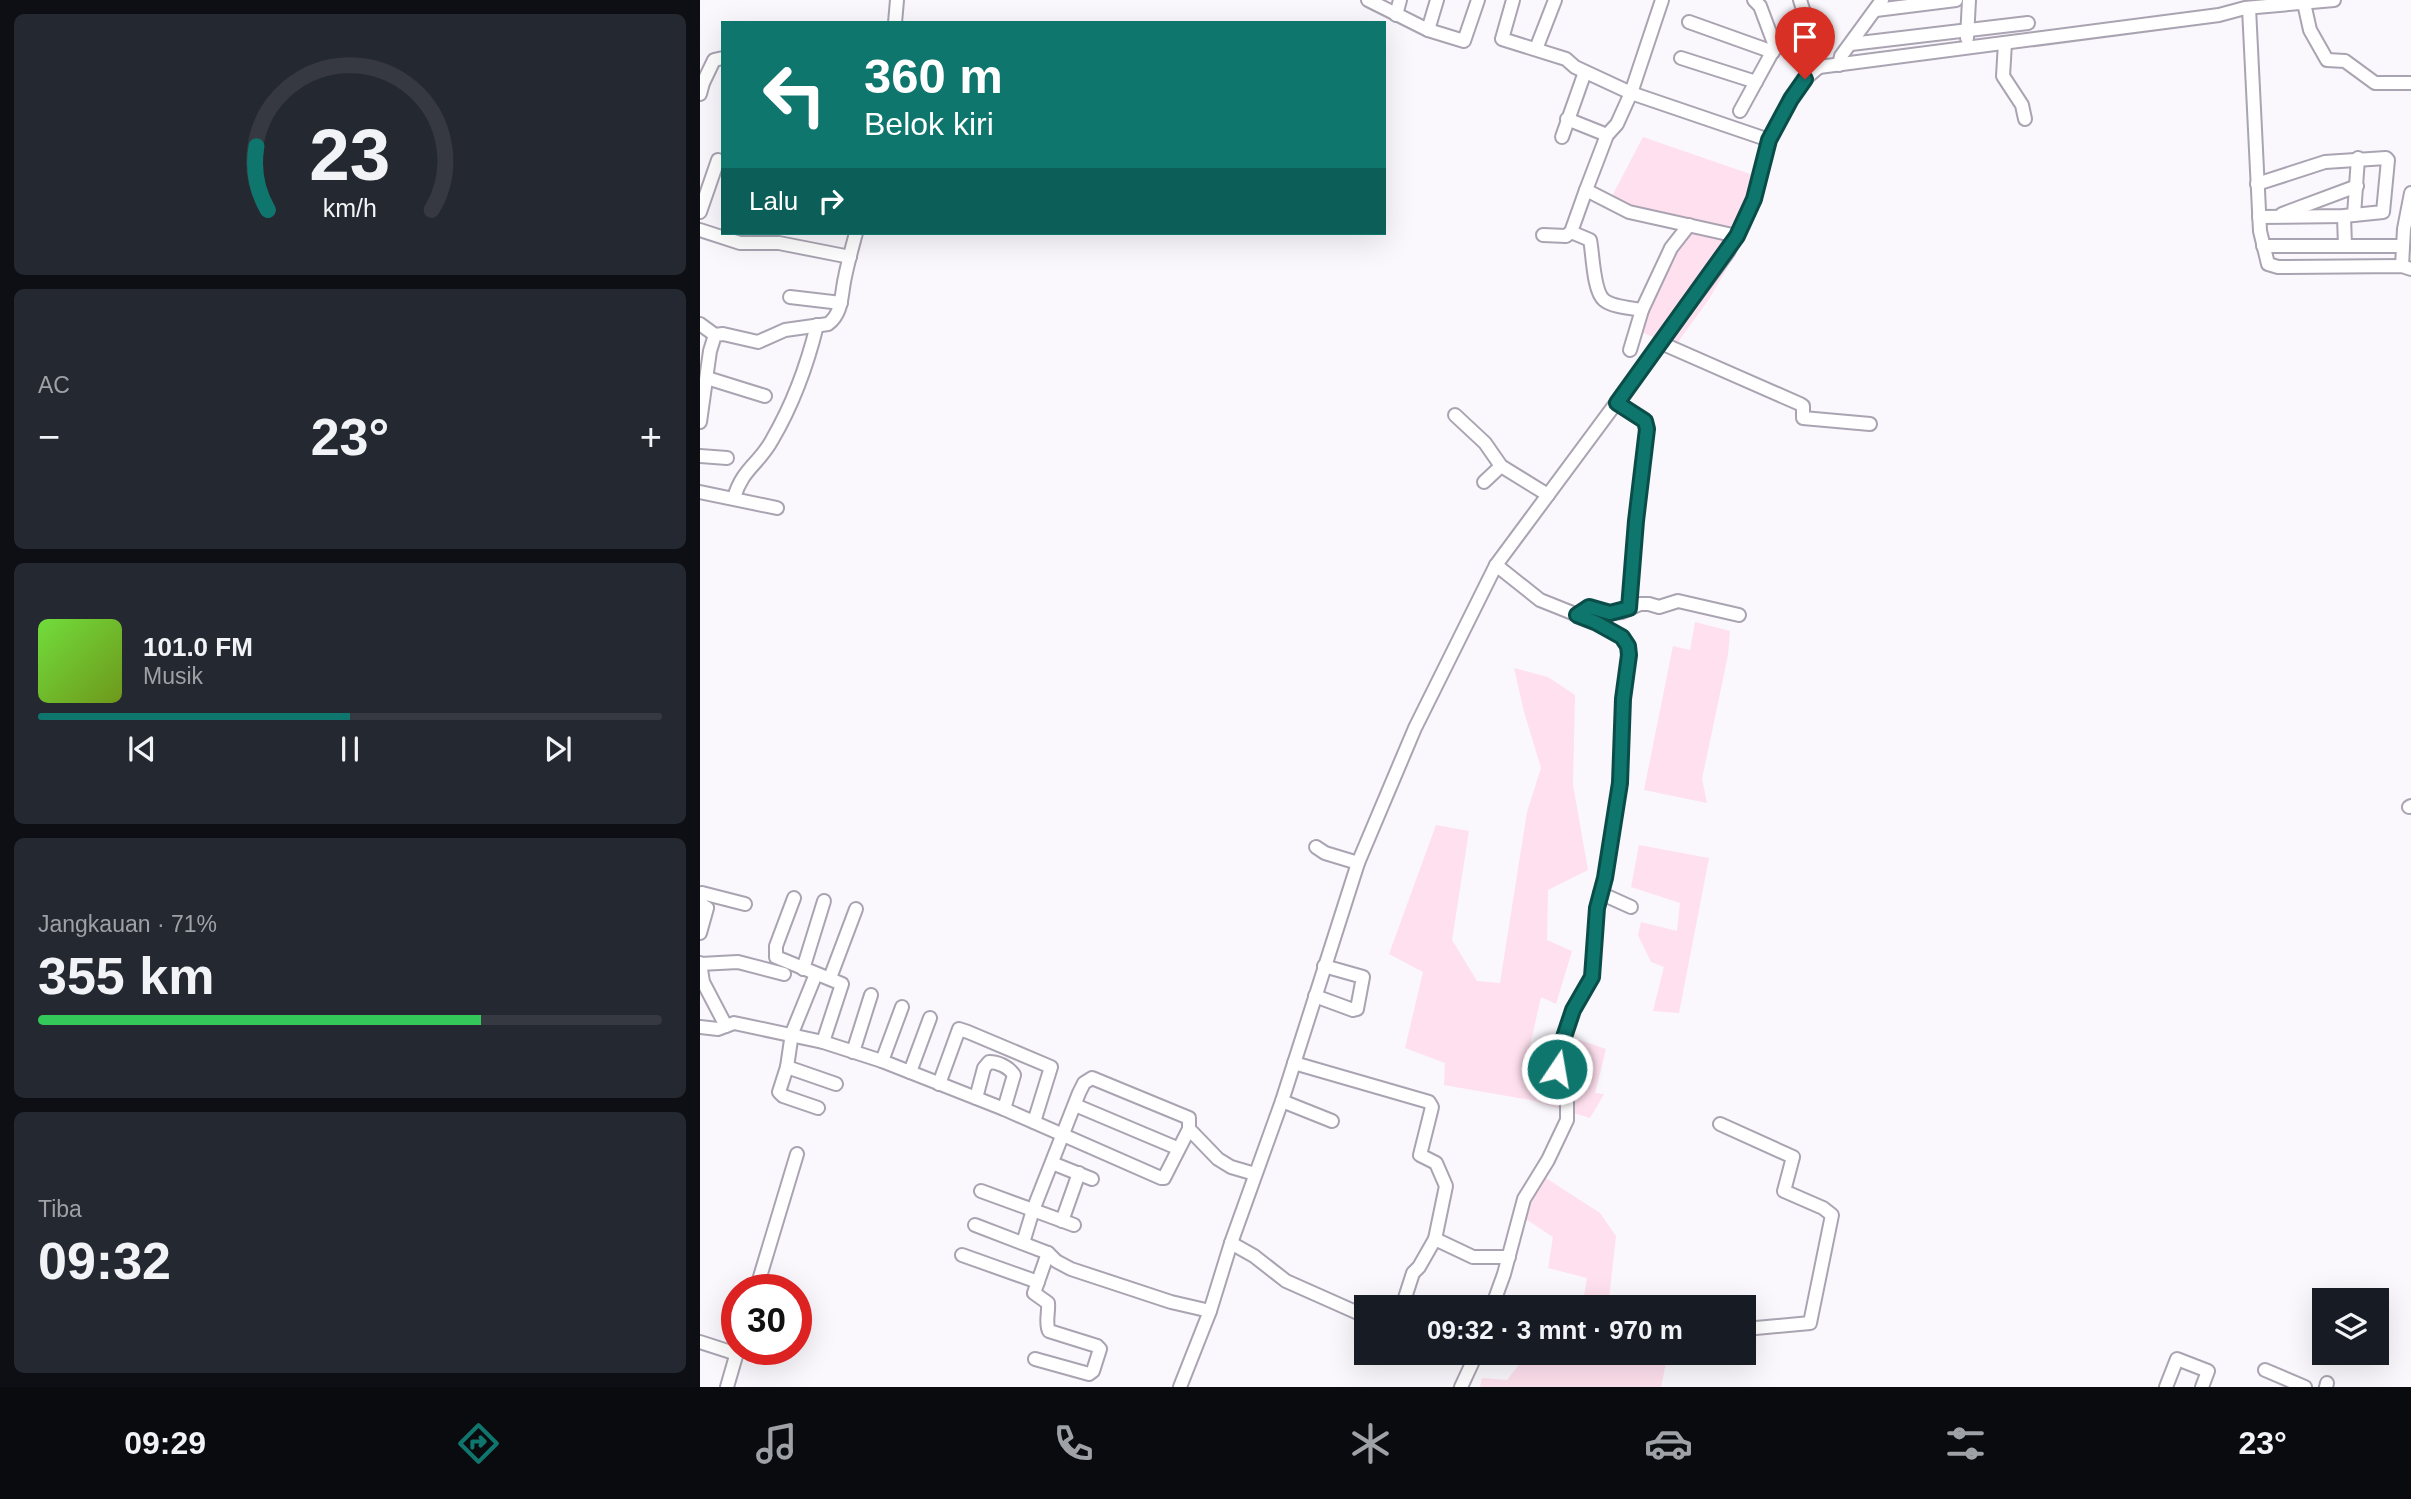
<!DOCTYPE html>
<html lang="id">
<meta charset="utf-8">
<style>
body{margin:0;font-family:Arial,sans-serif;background:#242831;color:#f1f3f6;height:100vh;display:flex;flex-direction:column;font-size:26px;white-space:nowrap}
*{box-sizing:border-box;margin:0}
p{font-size:23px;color:#9ea1a6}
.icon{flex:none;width:38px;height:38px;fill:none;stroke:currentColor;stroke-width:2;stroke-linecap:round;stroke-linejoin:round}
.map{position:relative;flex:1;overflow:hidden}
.panel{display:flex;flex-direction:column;gap:14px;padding:14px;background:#0d0f14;width:700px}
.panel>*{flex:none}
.guide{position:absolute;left:21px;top:21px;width:665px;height:214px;border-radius:0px;box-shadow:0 7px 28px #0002;background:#0f766e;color:#fff;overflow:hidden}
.controls{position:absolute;left:1612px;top:1288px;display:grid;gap:14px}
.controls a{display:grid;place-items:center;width:77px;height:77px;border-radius:0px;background:#171b24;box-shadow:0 7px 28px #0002;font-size:35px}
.speed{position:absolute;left:21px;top:1274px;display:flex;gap:14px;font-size:35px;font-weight:700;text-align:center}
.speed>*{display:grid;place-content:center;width:91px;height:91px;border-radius:50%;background:#171b24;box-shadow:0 7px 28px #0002;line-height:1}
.speed .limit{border:10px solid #d22;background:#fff;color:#111}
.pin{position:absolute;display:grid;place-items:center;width:60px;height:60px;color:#fff;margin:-72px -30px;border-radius:50% 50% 50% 0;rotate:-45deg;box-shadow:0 0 7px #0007}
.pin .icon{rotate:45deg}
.me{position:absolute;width:77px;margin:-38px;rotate:12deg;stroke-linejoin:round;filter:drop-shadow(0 0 5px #0008)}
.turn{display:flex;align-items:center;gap:24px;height:147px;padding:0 28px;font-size:32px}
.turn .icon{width:91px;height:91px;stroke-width:2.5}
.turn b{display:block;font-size:49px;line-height:60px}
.then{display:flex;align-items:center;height:66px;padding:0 28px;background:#0003;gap:14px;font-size:26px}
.big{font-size:52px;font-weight:700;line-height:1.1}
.panel .tile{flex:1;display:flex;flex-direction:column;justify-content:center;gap:10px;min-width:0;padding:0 24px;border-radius:10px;background:#242831}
.panel .dial{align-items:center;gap:0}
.dial svg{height:182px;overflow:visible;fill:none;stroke:#363941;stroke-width:7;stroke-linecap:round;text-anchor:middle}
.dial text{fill:#f1f3f6;stroke:none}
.song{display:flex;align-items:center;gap:21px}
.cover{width:84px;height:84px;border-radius:10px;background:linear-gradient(135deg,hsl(100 70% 55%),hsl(80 70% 35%))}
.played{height:7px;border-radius:4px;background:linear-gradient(90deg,#0f766e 50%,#363941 50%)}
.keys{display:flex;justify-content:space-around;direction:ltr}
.heat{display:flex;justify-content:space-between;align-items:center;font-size:38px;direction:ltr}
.charge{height:10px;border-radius:5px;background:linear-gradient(90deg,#34c759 71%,#363941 0)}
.trip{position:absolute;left:654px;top:1295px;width:402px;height:70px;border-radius:0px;background:#171b24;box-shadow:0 7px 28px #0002;font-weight:700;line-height:70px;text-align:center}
.tab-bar{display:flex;height:112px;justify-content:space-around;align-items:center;background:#090b0e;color:#9ea1a6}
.tab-bar .icon{width:49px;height:49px}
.tab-bar .current{color:#0f766e}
.tab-bar b{font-size:32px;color:#f1f3f6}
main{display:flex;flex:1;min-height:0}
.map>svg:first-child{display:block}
.green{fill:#ffe0ee}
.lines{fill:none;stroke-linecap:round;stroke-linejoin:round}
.minor-casing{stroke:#aaa4b2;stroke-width:16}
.minor{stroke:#fff;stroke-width:12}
.route-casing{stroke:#0a4d48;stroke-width:18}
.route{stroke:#0f766e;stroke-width:12}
</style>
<main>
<section class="panel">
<div class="tile dial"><svg viewBox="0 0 100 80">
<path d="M14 69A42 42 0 1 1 86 69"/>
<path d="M14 69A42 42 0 0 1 9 41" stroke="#0f766e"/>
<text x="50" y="56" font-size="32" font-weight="700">23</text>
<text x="50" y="72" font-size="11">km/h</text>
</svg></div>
<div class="tile"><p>AC</p>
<div class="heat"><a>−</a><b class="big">23°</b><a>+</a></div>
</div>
<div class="tile">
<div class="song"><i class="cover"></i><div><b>101.0 FM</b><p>Musik</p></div></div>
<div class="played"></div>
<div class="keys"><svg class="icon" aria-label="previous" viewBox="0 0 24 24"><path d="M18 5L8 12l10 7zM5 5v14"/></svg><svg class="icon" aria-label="pause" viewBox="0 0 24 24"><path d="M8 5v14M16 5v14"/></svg><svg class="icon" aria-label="next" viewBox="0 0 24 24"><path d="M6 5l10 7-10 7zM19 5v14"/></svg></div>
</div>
<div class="tile"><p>Jangkauan · 71%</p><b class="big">355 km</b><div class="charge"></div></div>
<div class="tile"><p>Tiba</p><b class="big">09:32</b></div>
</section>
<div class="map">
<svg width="1711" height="1387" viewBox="0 0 1711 1387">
<rect width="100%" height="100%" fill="#faf7fd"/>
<!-- green -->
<g class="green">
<path d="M943,137l110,38 -12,69 -32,55 -34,47 -41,-17 14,-51 33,-52 -71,-26z"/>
<path d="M995,622l35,9 -2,24 -26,124 5,24 -63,-13 29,-144 17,4z"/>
<path d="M814,668l34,9 27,18 -2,90 15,85 -40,20 -1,50 25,11 -16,53 -15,-7 -14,62 23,7 12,-32 44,15 -11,44 9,1 -14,24 -59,-18 -87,-15 1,-22 -40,-15 18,-76 -34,-18 47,-129 33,6 -17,109 25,41 23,2 27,-171 14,-44 -17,-56z"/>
<path d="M939,845l70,13 -30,155 -26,-2 11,-44 -13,-5 -13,-27 3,-13 36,9 3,-28 -49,-16z"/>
<path d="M835,1171l65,42 16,23 -8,71h-26l5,-29 -39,-10 5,-31 -35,-23z"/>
<path d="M828,1353h100l39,5 -6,29h-181l2,-9 25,2z"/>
</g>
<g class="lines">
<!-- minor casing -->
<g class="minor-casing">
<g id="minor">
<path d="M668,0l60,30 36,11 14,-41"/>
<path d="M813,0l-11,39 64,20 9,8 56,26 138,47"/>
<path d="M962,0l-31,93 -14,31 -10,11 -21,55 43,22 108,24"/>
<path d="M1054,0l6,6 15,40 42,7"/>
<path d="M1100,0l17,53 2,14 400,-52 26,-7 89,-8"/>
<path d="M1604,3l6,27 17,30 18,1 30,22h36"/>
<path d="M1549,8l11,223 8,33 10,3 124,-1 9,3"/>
<path d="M1176,10l80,-10"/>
<path d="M696,15l4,-15"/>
<path d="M989,22l84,30"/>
<path d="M195,23l2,-23"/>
<path d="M728,30l9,-30"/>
<path d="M1267,38l2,-38"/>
<path d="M1305,43l-2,33 19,29 3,14"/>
<path d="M1151,44l177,-21"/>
<path d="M836,49l19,-49"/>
<path d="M981,58l75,24"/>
<path d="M1139,65l2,-9 41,-56"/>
<path d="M0,94l3,-11 11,-23 9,-2"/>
<path d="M1040,111l35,-64"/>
<path d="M867,119l40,16"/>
<path d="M862,137l23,-65"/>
<path d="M1557,184l68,-22 61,-4 2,2 -5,52 -39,4 -85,1"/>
<path d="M0,212l18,-52"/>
<path d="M1582,214l75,-28"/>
<path d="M1654,215l4,-57"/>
<path d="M1644,216l1,30"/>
<path d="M0,230l40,13h39l71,14"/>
<path d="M871,232l19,8c3,13 3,51 14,60 8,7 28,8 38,10l29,-62 18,-23"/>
<path d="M843,235l23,1 5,-4 15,-42"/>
<path d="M1563,246h140"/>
<path d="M1702,266l2,-37 7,-36"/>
<path d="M90,297l51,6"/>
<path d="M0,324l15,11"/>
<path d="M961,343l139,61 3,2v12l67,6"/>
<path d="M930,350l12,-40"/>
<path d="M7,378l58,18"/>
<path d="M917,403l28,18 2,8 -11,92 -7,87"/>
<path d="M755,415l30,28 16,23 47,29"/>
<path d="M0,422l10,-71 5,-16 8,-1 35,8 27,-12 43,-6c15,-11 13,-30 17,-47 3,-15 7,-29 11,-44"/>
<path d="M0,456l27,2"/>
<path d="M784,482l17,-16"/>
<path d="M0,492l77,16"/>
<path d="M34,498c8,-29 25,-34 38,-58 21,-36 35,-74 45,-115"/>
<path d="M877,615l12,-8 21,6 12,-1 18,-8h9l10,3 19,-6 61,14"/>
<path d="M1709,807l2,-1"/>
<path d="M616,847l9,6 33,10"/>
<path d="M900,893l31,14"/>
<path d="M94,898l-18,48v11l66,27 -19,58"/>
<path d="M0,903l2,-10 43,11"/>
<path d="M0,904l7,4 -7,25"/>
<path d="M0,963l3,19 23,44"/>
<path d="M0,964l38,-2 46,12"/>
<path d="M103,969l21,-68"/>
<path d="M116,974l-24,59 -5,34 -8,25 4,4 35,12"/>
<path d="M130,978l26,-69"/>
<path d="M615,996l38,14 4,-1 6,-32 -39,-11"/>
<path d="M0,1027l18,2 16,-6 89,19 59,19 122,48 157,69h3l25,-49"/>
<path d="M153,1052l18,-57"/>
<path d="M182,1061l20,-54"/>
<path d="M594,1063l135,39 3,5 -12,48 16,8 10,23 -11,53"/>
<path d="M87,1067l49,17"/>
<path d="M210,1072l20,-54"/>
<path d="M239,1084l20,-55 9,3 83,35 -17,55"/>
<path d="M276,1098l8,-30 5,-6c9,0 20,5 25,13l-10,34"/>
<path d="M582,1101l50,20"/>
<path d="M375,1105l102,43"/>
<path d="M1020,1124l73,33 -9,34 39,17 9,7 -22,108 -65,6"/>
<path d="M352,1163l40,16"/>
<path d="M281,1191l93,34"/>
<path d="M362,1221l17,-48"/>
<path d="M275,1225l73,28 8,8 15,8 100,33 39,9"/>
<path d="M323,1243l10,-33 46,-117 5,-10 8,-5 97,40v11l29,30 13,8 24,7"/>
<path d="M531,1243l23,13 32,25 81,36"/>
<path d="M262,1255l76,27"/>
<path d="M56,1290l41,-136"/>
<path d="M702,1307l11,-34 6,-6 16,-28 38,18h36"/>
<path d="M792,1307l12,-33 20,-75 24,-39 19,-40v-26l-10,-25v-11l16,-48 19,-33 5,-69 8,-30 15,-95 3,-84 6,-44 -1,-9 -6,-9 -27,-15 -55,-22 -44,-35"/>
<path d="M837,1307l15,-2 13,2"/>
<path d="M0,1342l37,12"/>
<path d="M760,1353l14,6 3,-6"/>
<path d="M961,1353h27"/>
<path d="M335,1359l54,15 4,-3 7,-22 -3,-3 -48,-15c-4,-8 0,-19 -1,-28l-14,-10 14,-40"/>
<path d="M1565,1370l40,17"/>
<path d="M27,1387l11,-38"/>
<path d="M480,1387l30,-76 21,-68 51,-142 76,-238 57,-135 81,-163 232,-313 26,-53 15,-59 22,-41 14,-20 14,-12"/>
<path d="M761,1387l13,-28"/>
<path d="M1466,1387l11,-28 31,12 -6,16"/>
<path d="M1626,1387l1,-4"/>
</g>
</g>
<!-- minor -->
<use href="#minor" class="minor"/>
</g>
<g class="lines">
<!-- route casing -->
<g class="route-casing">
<path id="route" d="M857,1069v-11l16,-48 19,-33 5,-69 8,-30 15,-95 3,-84 6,-44 -1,-9 -6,-9 -27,-15 -18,-7 12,-8 21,6 19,-5 7,-87 11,-92 -2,-8 -28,-18 120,-167 17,-37 15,-59 22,-41 14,-20"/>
</g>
<!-- route -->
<use href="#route" class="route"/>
</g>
</svg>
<div class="controls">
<a><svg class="icon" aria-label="layers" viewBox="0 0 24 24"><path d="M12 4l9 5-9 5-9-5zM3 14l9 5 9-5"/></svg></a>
</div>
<div class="speed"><div class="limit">30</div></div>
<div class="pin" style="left:1105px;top:79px;background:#d93025"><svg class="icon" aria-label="arrive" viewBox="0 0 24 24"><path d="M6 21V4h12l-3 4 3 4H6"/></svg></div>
<svg class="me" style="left:857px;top:1069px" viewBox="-20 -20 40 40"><circle r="17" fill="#0f766e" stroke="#fff" stroke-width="3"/><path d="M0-11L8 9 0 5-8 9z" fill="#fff"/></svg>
<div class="trip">09:32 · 3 mnt · 970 m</div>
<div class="guide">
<div class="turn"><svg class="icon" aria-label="left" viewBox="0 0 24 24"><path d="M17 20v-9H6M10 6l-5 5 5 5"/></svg><div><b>360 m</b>Belok kiri</div></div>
<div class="then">Lalu<svg class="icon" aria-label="right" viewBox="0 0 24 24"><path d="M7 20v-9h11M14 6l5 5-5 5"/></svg></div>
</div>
</div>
</main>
<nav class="tab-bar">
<b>09:29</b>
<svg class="icon current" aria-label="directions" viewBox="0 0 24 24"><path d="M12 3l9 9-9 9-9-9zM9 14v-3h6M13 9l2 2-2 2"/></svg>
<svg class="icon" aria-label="music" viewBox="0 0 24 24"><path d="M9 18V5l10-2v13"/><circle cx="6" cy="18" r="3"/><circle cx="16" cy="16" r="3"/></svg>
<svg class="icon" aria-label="phone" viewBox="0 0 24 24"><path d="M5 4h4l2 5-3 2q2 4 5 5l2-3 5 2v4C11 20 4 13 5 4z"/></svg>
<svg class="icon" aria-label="climate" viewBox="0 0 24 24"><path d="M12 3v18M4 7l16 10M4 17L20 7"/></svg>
<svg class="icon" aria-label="car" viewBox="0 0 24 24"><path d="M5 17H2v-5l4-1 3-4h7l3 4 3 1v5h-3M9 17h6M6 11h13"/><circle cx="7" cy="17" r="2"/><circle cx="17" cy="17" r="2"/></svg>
<svg class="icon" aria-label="filters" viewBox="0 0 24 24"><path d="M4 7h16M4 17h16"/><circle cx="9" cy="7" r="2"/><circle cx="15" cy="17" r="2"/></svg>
<b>23°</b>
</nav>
